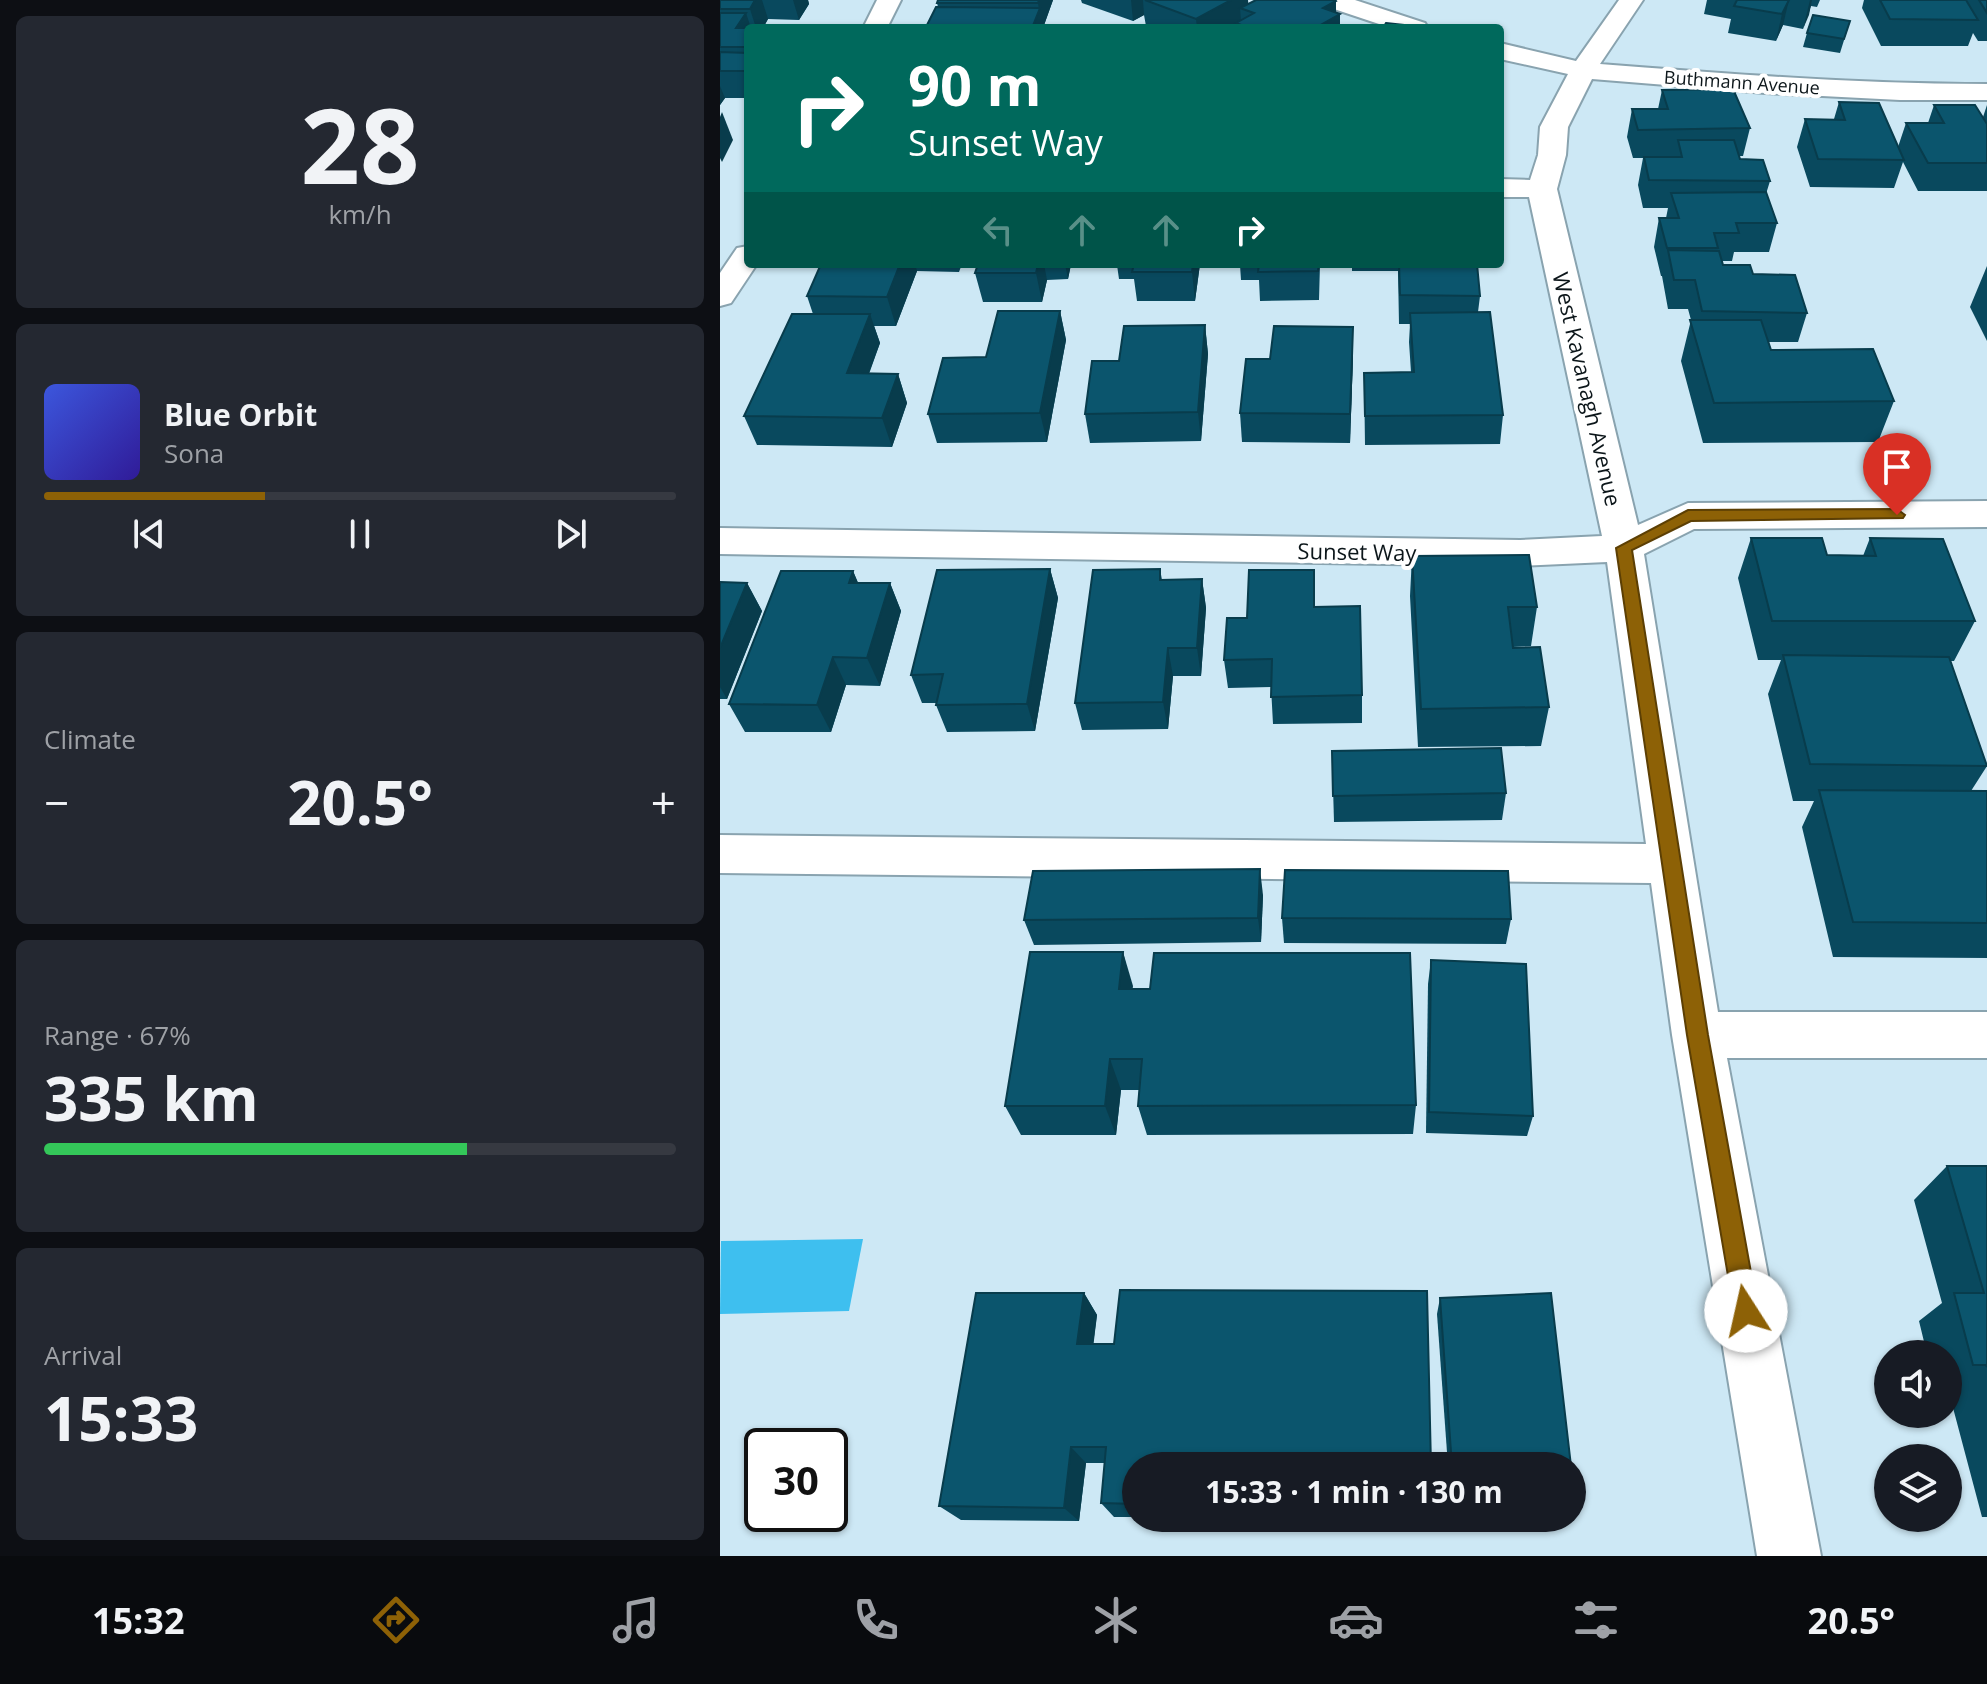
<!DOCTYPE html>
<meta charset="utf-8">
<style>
body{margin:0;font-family:"Open Sans",sans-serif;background:#242831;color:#f1f3f6;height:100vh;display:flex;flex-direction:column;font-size:30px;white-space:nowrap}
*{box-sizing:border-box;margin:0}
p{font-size:26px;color:#9ea1a6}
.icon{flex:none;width:44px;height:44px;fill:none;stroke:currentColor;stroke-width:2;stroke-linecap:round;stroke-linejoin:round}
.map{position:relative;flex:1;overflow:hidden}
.details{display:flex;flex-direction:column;gap:16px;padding:16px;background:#0d0f14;width:720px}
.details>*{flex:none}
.banner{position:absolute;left:24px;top:24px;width:760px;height:244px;border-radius:8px;box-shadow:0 2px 6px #0004;background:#00695c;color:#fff;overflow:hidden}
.buttons{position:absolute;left:1154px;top:1340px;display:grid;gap:16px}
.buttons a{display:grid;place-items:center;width:88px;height:88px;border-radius:50%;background:#171b24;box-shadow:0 2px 6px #0004;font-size:40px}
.speed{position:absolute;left:24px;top:1428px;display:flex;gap:16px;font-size:40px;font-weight:700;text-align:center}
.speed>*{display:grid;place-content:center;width:104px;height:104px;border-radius:50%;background:#171b24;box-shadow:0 2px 6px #0004;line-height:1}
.speed .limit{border:4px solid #111;border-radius:12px;background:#fff;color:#111}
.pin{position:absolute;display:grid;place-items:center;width:68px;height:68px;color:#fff;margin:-82px -34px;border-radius:50% 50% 50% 0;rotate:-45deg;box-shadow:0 0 8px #0007}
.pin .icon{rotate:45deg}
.me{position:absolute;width:88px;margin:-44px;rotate:350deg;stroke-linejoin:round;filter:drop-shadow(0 0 6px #0008)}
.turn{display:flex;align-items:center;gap:28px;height:168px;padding:0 32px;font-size:36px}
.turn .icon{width:104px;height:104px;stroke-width:2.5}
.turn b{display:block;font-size:56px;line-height:68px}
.lanes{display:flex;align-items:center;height:76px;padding:0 32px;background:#0003;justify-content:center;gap:40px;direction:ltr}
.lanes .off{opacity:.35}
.big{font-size:60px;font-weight:700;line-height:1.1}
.details .widget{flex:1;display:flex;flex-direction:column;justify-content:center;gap:12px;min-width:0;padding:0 28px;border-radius:12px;background:#242831}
.details .dial{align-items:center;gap:0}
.dial b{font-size:104px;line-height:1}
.song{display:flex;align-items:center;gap:24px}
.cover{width:96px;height:96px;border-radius:12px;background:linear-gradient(135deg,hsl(230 70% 55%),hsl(250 70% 35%))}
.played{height:8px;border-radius:4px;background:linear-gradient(90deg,#8d6106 35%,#363941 35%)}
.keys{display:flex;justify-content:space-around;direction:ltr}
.heat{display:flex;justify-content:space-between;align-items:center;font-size:44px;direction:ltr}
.charge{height:12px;border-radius:6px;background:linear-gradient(90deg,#34c759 67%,#363941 0)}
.trip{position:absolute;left:402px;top:1452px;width:464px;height:80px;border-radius:40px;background:#171b24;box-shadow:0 2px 6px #0004;font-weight:700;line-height:80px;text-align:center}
.tabs{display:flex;height:128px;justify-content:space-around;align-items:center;background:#090b0e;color:#9ea1a6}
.tabs .icon{width:56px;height:56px}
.tabs .on{color:#8d6106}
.tabs b{font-size:36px;color:#f1f3f6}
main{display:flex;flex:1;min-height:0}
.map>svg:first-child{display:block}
.water{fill:#3ebfef}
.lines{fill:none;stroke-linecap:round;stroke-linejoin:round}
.minor-casing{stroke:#89a3af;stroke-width:4}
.minor{fill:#fff;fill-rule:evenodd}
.wall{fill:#09495e}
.shaded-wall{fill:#083c4c}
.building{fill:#0b556d;stroke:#083c4c;stroke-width:2}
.route{fill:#8d6106;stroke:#5c3f04;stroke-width:2}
.labels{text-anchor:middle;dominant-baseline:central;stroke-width:8;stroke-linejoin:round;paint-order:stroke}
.far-street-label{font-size:18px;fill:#0c161a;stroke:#fff}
.street-label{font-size:22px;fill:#0c161a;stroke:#fff}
</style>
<main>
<section class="details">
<div class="widget dial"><b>28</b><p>km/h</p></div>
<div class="widget">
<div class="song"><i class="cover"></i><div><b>Blue Orbit</b><p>Sona</p></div></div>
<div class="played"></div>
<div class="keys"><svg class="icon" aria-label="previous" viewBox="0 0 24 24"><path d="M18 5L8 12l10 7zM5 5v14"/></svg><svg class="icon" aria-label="pause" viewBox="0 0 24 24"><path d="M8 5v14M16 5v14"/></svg><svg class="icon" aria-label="next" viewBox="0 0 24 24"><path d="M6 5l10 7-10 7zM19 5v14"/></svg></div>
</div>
<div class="widget"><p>Climate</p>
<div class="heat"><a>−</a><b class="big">20.5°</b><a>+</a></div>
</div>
<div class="widget"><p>Range · 67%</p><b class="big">335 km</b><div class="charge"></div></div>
<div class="widget"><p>Arrival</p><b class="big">15:33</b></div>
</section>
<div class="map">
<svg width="1267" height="1556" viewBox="0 0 1267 1556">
<rect width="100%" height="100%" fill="#cde8f5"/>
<!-- water -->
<path class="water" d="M143,1239l-14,72 -129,3 1,-73z"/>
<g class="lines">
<!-- minor casing -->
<g class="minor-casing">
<g id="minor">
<path d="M157,0h24l-14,28h-24z"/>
<path d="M599,0h36l70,23 3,5h-37l-69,-23z"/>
<path d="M899,0h24l-43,64c129,10 258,20 387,20v16h-87l-135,-7 -173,-14 -24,48 -2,28 -9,34 81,336 50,-22 299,-2v26l-293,2 -50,25 74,458h269v46h-260l94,498h-64l-85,-521 -21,-152 -931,-10v-38l926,9 -39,-282 -87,4 -800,-12v-26l800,12 82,-4 -73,-339h-29v-18l30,1 8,-25 2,-28 28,-53 -68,-15v-16l76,18z"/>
<path d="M28,246v18h9l-26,39 -11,3v-33l17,-25z"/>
</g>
</g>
<!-- minor -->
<use href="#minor" class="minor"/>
</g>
<!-- wall -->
<g class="wall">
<path d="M0,0h88l1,4 -10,16 -31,-1 -5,9h-15v70h-23l-5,7z"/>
<path d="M333,0l-10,28h-115l-1,-3 11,-18 -1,-4z"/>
<path d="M361,0h167v4l88,9 4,15h-104v-3l-6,3h-78l-6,-2 -2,-11 -11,6 -51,-18z"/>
<path d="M987,0h113l-3,7 -6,-1 -8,23 -20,-4 -7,16 -48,-8 3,-14 -27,-5z"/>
<path d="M1144,0h123v41h-9l-5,-8 -5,13h-87l-19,-38z"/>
<path d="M1130,21l-10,32 -37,-6 4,-14z"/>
<path d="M942,90l88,38 -7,28h-4l1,3 30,22 -4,13 11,29 -8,29h-35l-2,9h-10l1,4 30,9 54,39 -9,29h-30l3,8 123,51 -16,41 -175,1 -22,-82 10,-41 -3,-11h-20l-6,-33h-1l-7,-29 5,-29h7l2,-10h-25l-5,-23 5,-27h-10l-6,-21 5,-28h26z"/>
<path d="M1119,102l59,45 8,-24h22l6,-18 49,12 4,-12v86h-69l-15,-29 -9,26 -84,-1 -13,-40 8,-28h29z"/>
<path d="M101,264h141l-3,8 -42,-1 -21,55h-22l6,17 -11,31h29l9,29 -15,44 -135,-2 -13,-29 69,-102 -6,-18z"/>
<path d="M258,264h115l-22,1 -3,14 -21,1 -5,22h-59l-8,-29z"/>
<path d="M379,264h101l-5,37h-58l-3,-22h-15l-2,-14z"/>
<path d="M501,264h99l-1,36 -59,1 -1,-21h-18l-1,-15z"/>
<path d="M632,264h125l3,32 -2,16 25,103 -3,29 -135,1 -1,-72 47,-1 -2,-30 1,-18h-11l-1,-53h-46z"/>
<path d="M1267,266v75l-17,-34z"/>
<path d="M340,311l6,29 -19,102 -110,1 -9,-29 58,-57z"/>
<path d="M485,325l3,29 -7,87 -111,2 -5,-29 34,-53z"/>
<path d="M633,356l-3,87 -108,-1 -2,-29z"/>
<path d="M1031,538l76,17 36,1 7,-18 105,83 -21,40h-4l37,105 -16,25h16v167l-154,-1 -31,-130 12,-26h-21l-25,-107 13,-34h-23l-20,-82z"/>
<path d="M692,556l125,51 -6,39 -18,1 36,60 -8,39 -123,1 -8,-151z"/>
<path d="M330,569l8,29 -23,133 -88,1 -11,-27 1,-2h-15l-11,-28z"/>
<path d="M440,569l2,11 40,-1 4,29 -5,68h-28l-5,53 -86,1 -7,-27z"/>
<path d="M133,571l5,12h32l11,28 -21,75 -34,-1 -15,47h-86l-16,-28z"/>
<path d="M0,582l27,1 15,28 -35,88h-7z"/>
<path d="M595,607l47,88v28l-89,1 -2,-37 -43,1 -4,-28 23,-42z"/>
<path d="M612,751l174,42 -4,27 -168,2z"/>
<path d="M543,895l-2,47 -227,3 -10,-25z"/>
<path d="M562,918l229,1 -5,25 -222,-1z"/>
<path d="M403,952l9,37 284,116 -3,29 -266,1 -9,-29 1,-16h-18l-5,45h-95l-16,-29z"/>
<path d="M711,960l102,156 -6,20 -101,-3 2,-149z"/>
<path d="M1227,1166h40v351h-5l-34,-128v-35h-21l-8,-33 23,-18 -28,-103z"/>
<path d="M364,1293l13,22 -4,29 43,122v51h-22l-13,-14 4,-40h-19l-7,58 -118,-1 -22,-14z"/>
<path d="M720,1298l131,168h-123l-11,-152z"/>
<path d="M588,1518h120v1z"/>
<path d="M732,1518h116l-116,6z"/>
</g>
<!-- shaded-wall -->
<g class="shaded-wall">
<path d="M35,0h7l6,19 -5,9h-7l-6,-19z"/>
<path d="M73,0h15l1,4 -10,16z"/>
<path d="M319,0h14l-10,28h-11l7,-18 -1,-7z"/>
<path d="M411,0h12l1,15 -11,6z"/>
<path d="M504,0h24l1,12 -9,-4 1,14 -5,1v2l-6,3h-33l-1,-9z"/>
<path d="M1069,0l-6,25 -7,16 6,-27z"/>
<path d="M1090,0h2l-3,15 -6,14z"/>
<path d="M616,1v15l4,-2v14h-25l8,-20z"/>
<path d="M26,13l5,15h-15z"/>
<path d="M0,86l5,12 -5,7z"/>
<path d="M2,112l11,28 -11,22 -2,-4v-41z"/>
<path d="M180,264h15l2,7 -21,55 -9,-29z"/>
<path d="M318,264h6l3,16 -5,22 -6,-29z"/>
<path d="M345,264h6l-3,15z"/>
<path d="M473,264h7l-5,37 -3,-29z"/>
<path d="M340,311l6,29 -19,102 -7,-29z"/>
<path d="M150,314l10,29 -22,59 -11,-29z"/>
<path d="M485,325l3,29 -7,87 -3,-29z"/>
<path d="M633,327v29l-3,87v-29z"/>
<path d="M178,374l9,29 -15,44 -10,-29z"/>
<path d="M330,569l8,29 -23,133 -8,-27z"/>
<path d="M133,571l12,28 -16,-16z"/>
<path d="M482,579l4,29 -5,68 -4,-28z"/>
<path d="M27,583l15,28 -35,88 -7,-12v-39z"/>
<path d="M170,583l11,28 -21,75 -13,-28z"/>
<path d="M448,648l5,28 -5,53 -5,-27z"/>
<path d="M113,657l13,28 -15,47 -14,-27z"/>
<path d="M540,869l3,26 -2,47 -3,-24z"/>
<path d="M403,952l10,34 -4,35 -10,-32z"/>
<path d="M390,1059l11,31 -5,45 -11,-29z"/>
<path d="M364,1293l13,22 -6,50 -14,-21z"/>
<path d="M351,1447l15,16 -7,58 -15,-13z"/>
</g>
<!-- building -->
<g class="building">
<path d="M0,0h35l-5,9h-30z"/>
<path d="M218,0h101l-1,3h-101z"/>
<path d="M425,0h86l-35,19z"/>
<path d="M536,0h79l1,1 -13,7 17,6 -25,14h-66l-13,-5 18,-10 -14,-5z"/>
<path d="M1017,0h52l-7,14 -48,-8z"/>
<path d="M1160,0h86l12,20 -88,-1z"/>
<path d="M1259,0h8v13z"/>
<path d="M216,7l104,1 -8,20h-76l1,-3h-30z"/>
<path d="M0,13h26l-10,15h14h-2v19h-28z"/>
<path d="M1093,15l37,6 -6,18 -37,-6z"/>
<path d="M666,23l46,5h-49z"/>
<path d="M0,52l28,1v15l-2,3h-26z"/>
<path d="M1013,89l17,39 -112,2 -6,-21h36l-6,-19z"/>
<path d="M1119,102l40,1 25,57 -86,-1 -13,-40 40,1z"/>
<path d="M1214,105h41l12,19v39h-59l-22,-40h38z"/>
<path d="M958,140h56l6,19 23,1 7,21 -121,-1 -5,-23h38z"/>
<path d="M1046,192l11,31h-41l3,10h-25l4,15h-51l-8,-30h20l-8,-25z"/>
<path d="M948,250l51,1 4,14h27l3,9 42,1 12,38 -105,-2 -7,-31h-21z"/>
<path d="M101,264h79l-13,33 -80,-1z"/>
<path d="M258,264h60l-2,9h-61z"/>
<path d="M414,264h59l-1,8h-60z"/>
<path d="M539,264h60l-1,7 -60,1z"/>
<path d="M679,264h78l3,32 -80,-1z"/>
<path d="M278,311h62l-20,102 -112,1 15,-56 43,-1z"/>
<path d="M770,312l13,103 -138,1 -1,-43 50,-1 -4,-59z"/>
<path d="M72,314h78l-23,59 51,1 -16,44 -138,-2z"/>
<path d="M970,320h71l10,30 102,-1 21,52 -180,2z"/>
<path d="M485,325l-7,87 -113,2 7,-53h27l5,-35z"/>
<path d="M554,326l79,1 -3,87 -110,-1 6,-54h24z"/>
<path d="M1031,538h71l5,17 49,1 -6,-18 73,1 32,82h-203z"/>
<path d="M809,555l8,52h-29l5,41 27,-1 9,60 -128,2 -9,-153z"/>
<path d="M330,569l-23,135 -91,1 7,-31 -32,1 26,-105z"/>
<path d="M440,569v11l42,-1 -5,69h-29l-5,54 -88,1 18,-133z"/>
<path d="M529,570h65v37l46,-1 2,89 -91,2 1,-38 -48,1 3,-42h20z"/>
<path d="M61,571h72l-4,12h41l-23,75 -34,-1 -16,48 -88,-1z"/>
<path d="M0,582l27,1 -27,65z"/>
<path d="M1063,655l166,2 38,109 -177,-2z"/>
<path d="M781,748l5,45 -173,3 -1,-45z"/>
<path d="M1099,790l168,1v132l-134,-1z"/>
<path d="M540,869l-2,49 -234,2 9,-49z"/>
<path d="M565,870l223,1 3,48 -229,-1z"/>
<path d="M310,952h93l-4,37h31l4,-36h256l6,152 -278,1 4,-47h-32l-5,47h-100z"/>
<path d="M711,960l95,4 7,152 -104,-4z"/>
<path d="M1227,1166h40v201l-1,-2h-13l-19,-72h30z"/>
<path d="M400,1290l307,1 4,175h-295v38l-35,-1 5,-56h-35l-7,61 -125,-2 37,-213h108l-7,51h37z"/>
<path d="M831,1293l20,173h-119l-12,-168z"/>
<path d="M852,1475l4,34h-4z"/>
</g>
<!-- route -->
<path class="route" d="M1177,509l8,6 -2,3 -212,3 -59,29 76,485 50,276 -4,8 -8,4 -9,-4 -3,-8 -47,-276 -71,-487 72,-38z"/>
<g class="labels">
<!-- far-street labels -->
<g class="far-street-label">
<text transform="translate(1022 82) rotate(4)">Buthmann Avenue</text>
</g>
<!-- street labels -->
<g class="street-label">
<text transform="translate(868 389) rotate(77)">West Kavanagh Avenue</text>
<text transform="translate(637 551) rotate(1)">Sunset Way</text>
</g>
</g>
</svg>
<div class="buttons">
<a><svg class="icon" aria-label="sound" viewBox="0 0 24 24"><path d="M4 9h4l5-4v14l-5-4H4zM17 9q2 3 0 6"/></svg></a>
<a><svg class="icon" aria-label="layers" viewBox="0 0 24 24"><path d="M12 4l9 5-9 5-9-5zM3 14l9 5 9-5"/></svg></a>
</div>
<div class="speed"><div class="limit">30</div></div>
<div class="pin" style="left:1177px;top:515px;background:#d93025"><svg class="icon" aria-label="arrive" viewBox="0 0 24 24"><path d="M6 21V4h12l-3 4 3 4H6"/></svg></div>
<svg class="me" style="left:1026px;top:1311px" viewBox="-20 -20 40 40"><circle r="19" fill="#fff"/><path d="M0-13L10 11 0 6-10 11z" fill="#8d6106"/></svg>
<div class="trip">15:33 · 1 min · 130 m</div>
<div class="banner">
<div class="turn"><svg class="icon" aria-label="right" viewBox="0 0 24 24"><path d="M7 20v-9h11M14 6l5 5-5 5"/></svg><div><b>90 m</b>Sunset Way</div></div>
<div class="lanes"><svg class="icon off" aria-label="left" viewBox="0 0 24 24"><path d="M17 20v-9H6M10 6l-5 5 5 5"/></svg><svg class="icon off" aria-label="ahead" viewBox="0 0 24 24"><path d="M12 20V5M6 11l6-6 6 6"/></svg><svg class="icon off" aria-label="ahead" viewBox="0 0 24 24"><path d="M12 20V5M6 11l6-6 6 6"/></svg><svg class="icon" aria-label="right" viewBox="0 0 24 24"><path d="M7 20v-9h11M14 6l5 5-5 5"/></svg></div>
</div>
</div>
</main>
<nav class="tabs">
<b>15:32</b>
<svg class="icon on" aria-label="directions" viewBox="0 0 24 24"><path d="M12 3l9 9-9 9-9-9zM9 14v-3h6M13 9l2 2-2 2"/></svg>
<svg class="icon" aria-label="music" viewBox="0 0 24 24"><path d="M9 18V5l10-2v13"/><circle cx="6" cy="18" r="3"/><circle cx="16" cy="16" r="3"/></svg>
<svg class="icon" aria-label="phone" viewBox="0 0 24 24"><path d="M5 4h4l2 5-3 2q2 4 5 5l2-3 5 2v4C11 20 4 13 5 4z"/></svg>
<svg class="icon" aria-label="climate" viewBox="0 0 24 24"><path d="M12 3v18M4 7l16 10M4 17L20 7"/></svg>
<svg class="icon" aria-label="car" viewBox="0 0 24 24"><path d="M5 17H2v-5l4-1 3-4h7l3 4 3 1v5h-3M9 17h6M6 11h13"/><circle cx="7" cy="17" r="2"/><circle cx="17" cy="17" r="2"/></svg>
<svg class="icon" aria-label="filters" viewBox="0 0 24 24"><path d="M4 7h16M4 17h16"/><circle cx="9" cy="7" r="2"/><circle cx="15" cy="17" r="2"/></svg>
<b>20.5°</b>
</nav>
